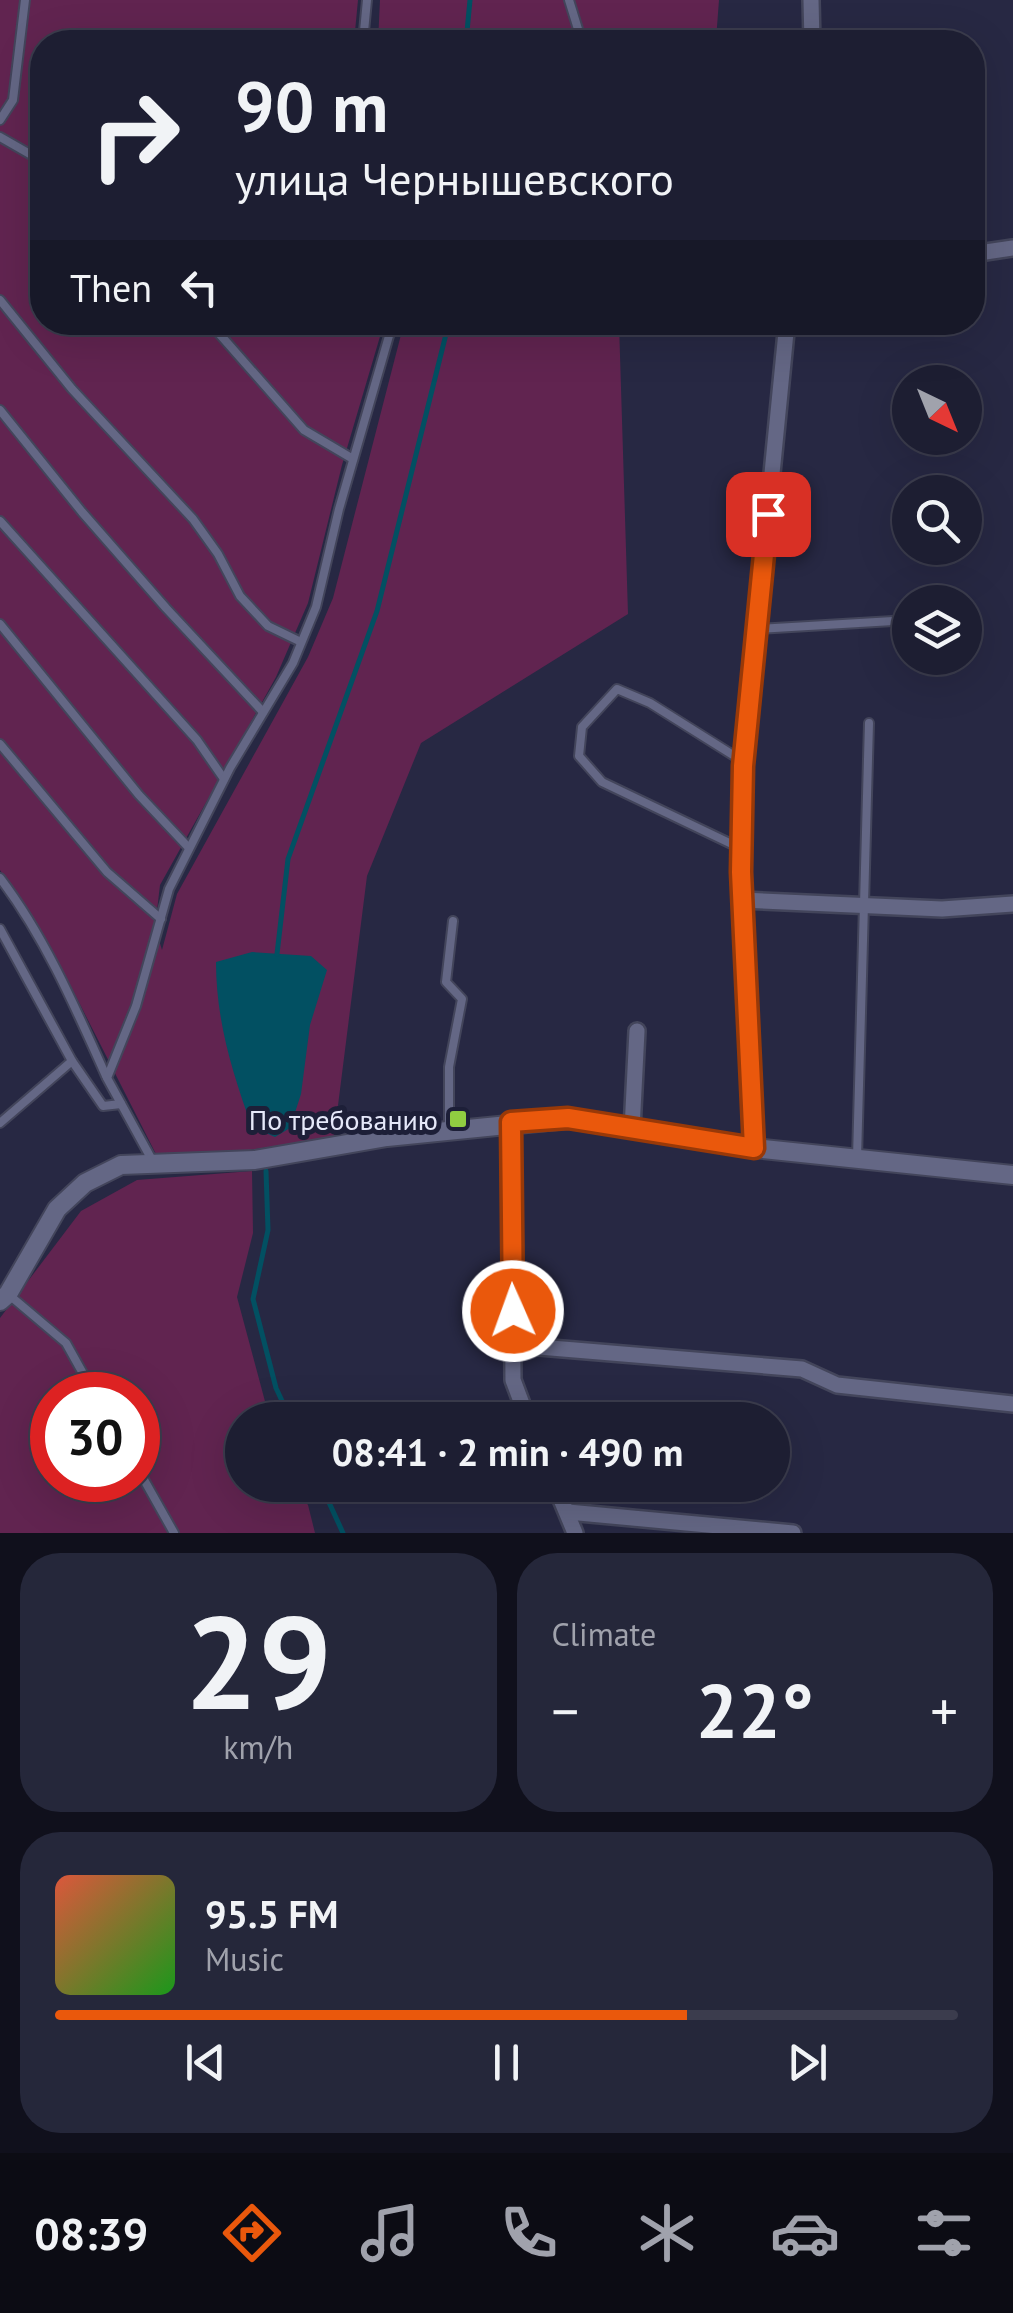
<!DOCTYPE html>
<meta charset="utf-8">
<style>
body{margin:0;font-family:"PT Sans",sans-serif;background:#25273a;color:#f1f3f6;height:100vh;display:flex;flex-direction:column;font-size:38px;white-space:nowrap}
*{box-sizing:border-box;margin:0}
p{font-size:32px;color:#a0a2ac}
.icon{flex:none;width:55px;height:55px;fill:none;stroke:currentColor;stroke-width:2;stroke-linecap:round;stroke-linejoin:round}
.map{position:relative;height:1533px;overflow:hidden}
.drawer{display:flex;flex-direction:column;gap:20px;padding:20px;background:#10101c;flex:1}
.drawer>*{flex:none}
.banner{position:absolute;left:30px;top:30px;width:955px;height:305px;border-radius:40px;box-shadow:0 10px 40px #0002,0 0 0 2px #3b3c4d;background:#1d1e32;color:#f1f3f6;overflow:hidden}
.needle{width:65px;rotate:137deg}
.tools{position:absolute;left:892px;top:365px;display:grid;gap:20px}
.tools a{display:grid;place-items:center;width:90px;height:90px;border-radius:50%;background:#1d1e32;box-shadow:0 10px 40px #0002,0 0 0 2px #3b3c4d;font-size:50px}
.speed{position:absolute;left:30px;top:1372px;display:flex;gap:20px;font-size:50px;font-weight:700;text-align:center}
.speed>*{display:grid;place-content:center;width:130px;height:130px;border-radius:50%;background:#1d1e32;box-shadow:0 10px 40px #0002,0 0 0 2px #3b3c4d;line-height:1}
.speed .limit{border:15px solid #d22;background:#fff;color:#111}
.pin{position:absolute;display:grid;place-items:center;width:85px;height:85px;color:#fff;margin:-42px;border-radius:20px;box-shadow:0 5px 15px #0006}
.me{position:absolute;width:110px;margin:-55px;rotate:358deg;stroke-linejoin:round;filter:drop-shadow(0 0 8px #0008)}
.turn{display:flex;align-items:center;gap:35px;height:210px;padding:0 40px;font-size:45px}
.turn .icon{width:130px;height:130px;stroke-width:2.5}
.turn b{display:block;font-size:70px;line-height:85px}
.then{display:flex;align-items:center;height:95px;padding:0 40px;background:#0003;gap:20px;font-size:38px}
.big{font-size:75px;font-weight:600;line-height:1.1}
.drawer .tile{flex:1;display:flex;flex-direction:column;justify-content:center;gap:15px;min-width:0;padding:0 35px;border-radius:40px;background:#25273a}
.drawer .dial{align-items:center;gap:0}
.dial b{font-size:130px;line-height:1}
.song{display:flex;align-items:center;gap:30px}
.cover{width:120px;height:120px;border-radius:15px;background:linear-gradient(135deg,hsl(10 70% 55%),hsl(120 70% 35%))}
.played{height:10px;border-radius:5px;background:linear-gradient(90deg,#ea580c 70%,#3b3c4d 70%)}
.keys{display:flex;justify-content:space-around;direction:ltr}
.heat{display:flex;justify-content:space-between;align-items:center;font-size:55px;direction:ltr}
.drawer .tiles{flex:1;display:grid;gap:20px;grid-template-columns:1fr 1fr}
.tile:last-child{grid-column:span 2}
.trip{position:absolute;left:225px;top:1402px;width:565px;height:100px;border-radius:50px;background:#1d1e32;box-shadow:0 10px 40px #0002,0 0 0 2px #3b3c4d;font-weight:600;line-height:100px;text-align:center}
.tabs{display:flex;height:160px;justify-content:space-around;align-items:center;background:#0c0c14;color:#a0a2ac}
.tabs .icon{width:70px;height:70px}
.tabs .active{color:#ea580c}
.tabs b{font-size:45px;color:#f1f3f6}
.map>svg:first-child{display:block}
.green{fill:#612450;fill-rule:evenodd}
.water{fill:#025062}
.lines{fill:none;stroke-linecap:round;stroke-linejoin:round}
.stream{stroke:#025062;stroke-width:5}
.service-casing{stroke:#43455b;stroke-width:12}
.minor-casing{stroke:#43455b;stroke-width:20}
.tertiary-casing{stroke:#43455b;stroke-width:22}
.service{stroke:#646785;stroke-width:8}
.minor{stroke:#646785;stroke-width:15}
.tertiary{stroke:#646785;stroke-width:18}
.route-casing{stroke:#983908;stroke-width:25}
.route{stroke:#ea580c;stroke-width:18}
.poi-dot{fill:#90cd41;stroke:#1d1f38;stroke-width:4}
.labels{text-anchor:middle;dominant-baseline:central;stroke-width:10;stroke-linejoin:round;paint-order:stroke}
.poi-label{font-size:28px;fill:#e5e8f9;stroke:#1d1f38;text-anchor:end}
</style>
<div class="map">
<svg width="1013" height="1533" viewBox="0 0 1013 1533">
<rect width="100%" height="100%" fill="#272843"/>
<!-- green -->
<g class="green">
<path d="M0,0h358l-4,42h-312v280l342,1 -42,142 -34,138 -32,74 -116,208 -5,42 7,23 15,-56 131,-237 25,-59 71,-275h215l9,291 -207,129 -54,133 -33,261 -110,17 -66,4 -99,-195 -59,-93z"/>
<path d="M380,0h339l-3,40 3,2h-341z"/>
<path d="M252,1171l1,62 -16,64 33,123h-28v65h53l13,20 7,28h-315v-215l81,-107 56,-31zM52,1395h86v85h-86z"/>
</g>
<!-- water -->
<path class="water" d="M252,952l59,4 16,14 -17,55 -9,69 -11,34 -15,9 -23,-10c-20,-55 -36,-107 -36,-165z"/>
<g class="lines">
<!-- stream -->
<g class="stream">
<path d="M466,42l4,-42"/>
<path d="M277,954l11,-95 89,-248 72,-289"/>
<path d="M266,1171l2,59 -15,69 23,89 15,32"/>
<path d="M321,1485l22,48"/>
</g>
<!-- service casing -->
<g class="service-casing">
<g id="service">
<path d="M569,0l13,42"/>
<path d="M363,42l4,-42"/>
<path d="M0,120l13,-20 12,-100"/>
<path d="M0,137l42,24"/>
<path d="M0,300l72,89 121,130 25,35 22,42 28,30 33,16"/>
<path d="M209,322l95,108 49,29"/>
<path d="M0,410l82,102 84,96 97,104"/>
<path d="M0,521l197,219 27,39"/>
<path d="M0,624l139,171 50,53"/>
<path d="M757,629l153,-9"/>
<path d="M0,744l107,128 54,47"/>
<path d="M740,848l-138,-66 -23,-26 3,-29 35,-38 33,14 94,59"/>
<path d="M0,878c45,59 76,131 106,198"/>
<path d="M0,929l72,132 31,45 18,-2"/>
<path d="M0,1123l72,-62"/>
<path d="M449,1130v-63l13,-68 -16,-17 7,-61"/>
<path d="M857,1158l12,-435"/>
<path d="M152,1160l-45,-82 29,-72 33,-117 61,-121 63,-105 23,-56 23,-98 54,-187"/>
<path d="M8,1294l58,49 29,52"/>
<path d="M138,1469l36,64"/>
</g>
</g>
<!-- minor casing -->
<g class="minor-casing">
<g id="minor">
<path d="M811,0l1,42"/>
<path d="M972,254l41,-6"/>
<path d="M742,900l200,9 71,-5"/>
<path d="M511,1122l2,258 15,40"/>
<path d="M632,1129l5,-98"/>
<path d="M754,1148l-13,-276 2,-106 44,-444"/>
<path d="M515,1345l287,24 35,16 176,19"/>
<path d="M555,1485l20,48"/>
<path d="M568,1512l225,21"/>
</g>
</g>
<!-- tertiary casing -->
<g class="tertiary-casing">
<path id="tertiary" d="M0,1301l8,-7 49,-85 28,-26 36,-18 134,-5 132,-23 181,-18 186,29 259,27"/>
</g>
<!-- service -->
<use href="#service" class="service"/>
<!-- minor -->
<use href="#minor" class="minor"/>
<!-- tertiary -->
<use href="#tertiary" class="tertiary"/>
</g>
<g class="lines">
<!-- route casing -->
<g class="route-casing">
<path id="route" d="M513,1311l-2,-189 57,-4 186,30 -13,-276 2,-106 25,-252"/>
</g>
<!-- route -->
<use href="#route" class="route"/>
</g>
<!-- markers -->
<rect class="poi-dot" x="448" y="1109" width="20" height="20" rx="5"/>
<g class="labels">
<!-- poi labels -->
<g class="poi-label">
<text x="438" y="1119">По требованию</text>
</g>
</g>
</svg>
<div class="tools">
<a><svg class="needle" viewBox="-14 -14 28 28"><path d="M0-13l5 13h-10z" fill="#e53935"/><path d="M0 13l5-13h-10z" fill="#a0a2ac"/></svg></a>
<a><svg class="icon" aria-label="search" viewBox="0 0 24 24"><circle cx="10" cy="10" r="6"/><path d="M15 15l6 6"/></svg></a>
<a><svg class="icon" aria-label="layers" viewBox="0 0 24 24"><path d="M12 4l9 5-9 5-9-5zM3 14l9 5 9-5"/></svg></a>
</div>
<div class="speed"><div class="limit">30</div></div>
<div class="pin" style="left:768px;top:514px;background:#d93025"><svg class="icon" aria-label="arrive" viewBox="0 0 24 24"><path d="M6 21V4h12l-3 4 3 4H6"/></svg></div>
<svg class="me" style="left:513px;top:1311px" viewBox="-20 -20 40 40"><circle r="17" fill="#ea580c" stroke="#fff" stroke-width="3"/><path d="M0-11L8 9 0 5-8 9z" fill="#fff"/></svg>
<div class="trip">08:41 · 2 min · 490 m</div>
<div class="banner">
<div class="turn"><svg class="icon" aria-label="right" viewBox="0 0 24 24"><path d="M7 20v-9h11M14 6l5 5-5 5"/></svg><div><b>90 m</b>улица Чернышевского</div></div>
<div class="then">Then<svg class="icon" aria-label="left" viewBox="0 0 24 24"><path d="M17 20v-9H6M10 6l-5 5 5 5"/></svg></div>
</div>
</div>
<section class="drawer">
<div class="tiles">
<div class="tile dial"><b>29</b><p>km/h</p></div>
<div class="tile"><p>Climate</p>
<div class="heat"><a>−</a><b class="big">22°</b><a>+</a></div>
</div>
<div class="tile">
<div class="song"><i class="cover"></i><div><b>95.5 FM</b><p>Music</p></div></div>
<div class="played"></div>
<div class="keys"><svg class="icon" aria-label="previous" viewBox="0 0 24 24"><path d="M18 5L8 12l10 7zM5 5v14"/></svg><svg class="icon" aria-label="pause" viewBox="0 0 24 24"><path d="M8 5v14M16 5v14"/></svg><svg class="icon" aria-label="next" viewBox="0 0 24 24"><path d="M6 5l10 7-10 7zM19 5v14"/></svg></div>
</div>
</div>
</section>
<nav class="tabs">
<b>08:39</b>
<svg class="icon active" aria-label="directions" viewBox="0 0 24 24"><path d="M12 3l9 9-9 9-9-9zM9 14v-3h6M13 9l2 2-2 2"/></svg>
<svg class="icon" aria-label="music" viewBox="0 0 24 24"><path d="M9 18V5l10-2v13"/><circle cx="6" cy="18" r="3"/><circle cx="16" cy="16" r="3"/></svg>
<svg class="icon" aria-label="phone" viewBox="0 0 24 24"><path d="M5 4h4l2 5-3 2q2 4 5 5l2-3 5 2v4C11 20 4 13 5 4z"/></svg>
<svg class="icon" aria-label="climate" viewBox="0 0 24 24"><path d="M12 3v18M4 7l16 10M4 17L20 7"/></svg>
<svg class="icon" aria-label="car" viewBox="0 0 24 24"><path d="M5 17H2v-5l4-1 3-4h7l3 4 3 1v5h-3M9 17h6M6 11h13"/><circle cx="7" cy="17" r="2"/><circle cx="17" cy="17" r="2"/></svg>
<svg class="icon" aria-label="filters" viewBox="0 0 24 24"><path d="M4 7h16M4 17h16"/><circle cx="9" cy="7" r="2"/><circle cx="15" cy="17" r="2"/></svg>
</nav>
